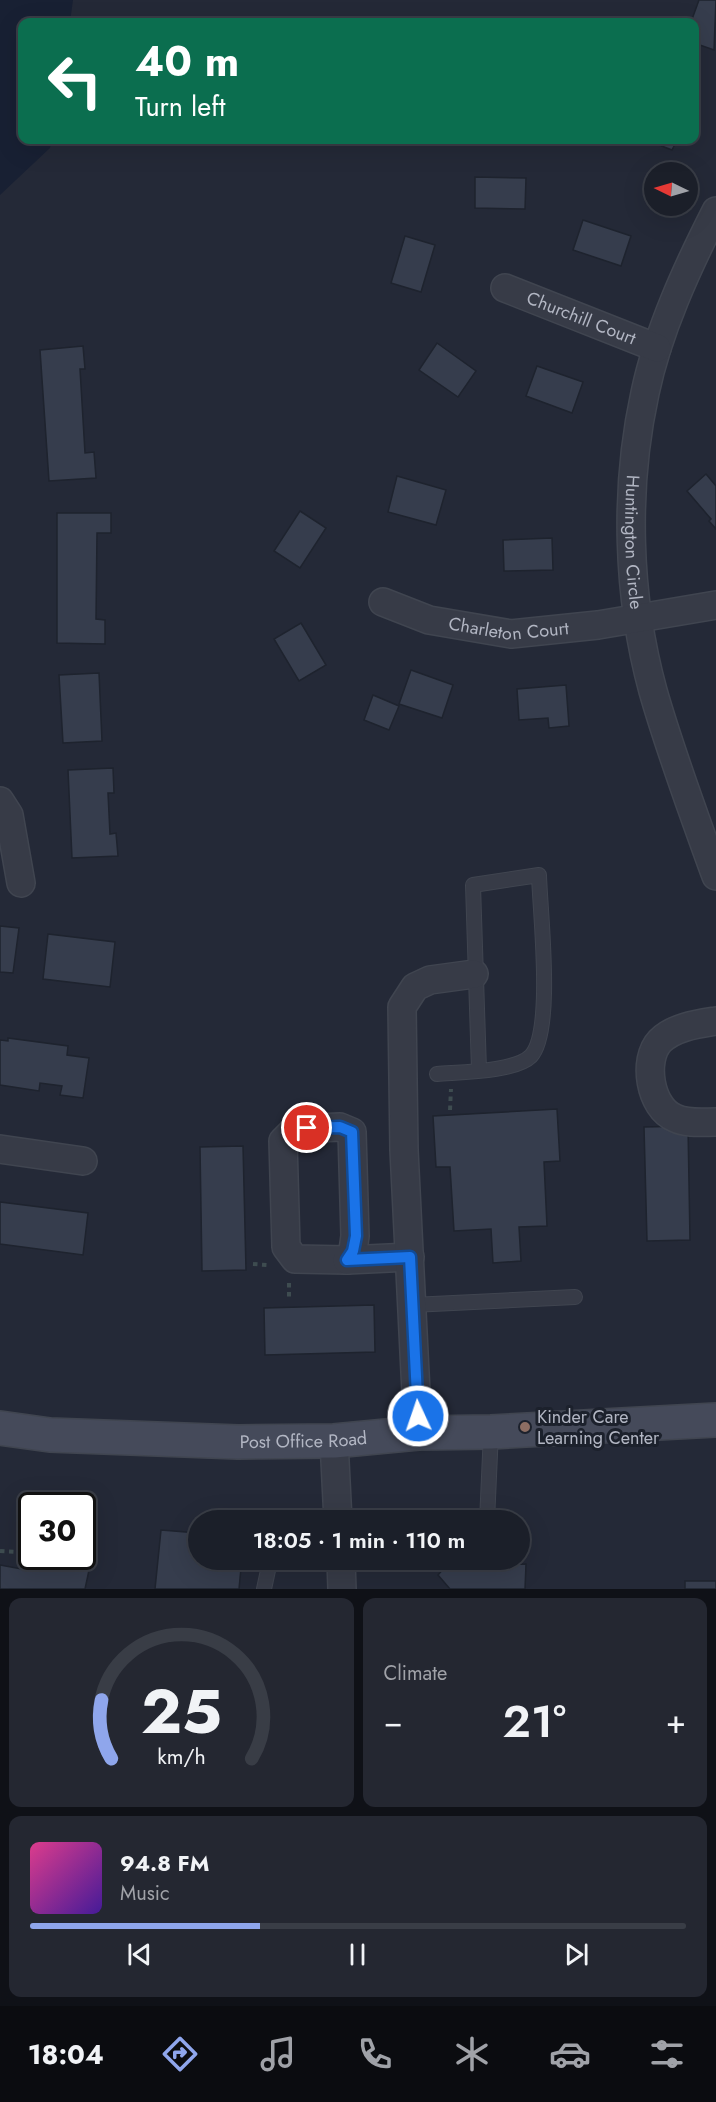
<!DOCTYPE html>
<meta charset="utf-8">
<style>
body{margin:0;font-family:Jost,sans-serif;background:#242731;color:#f1f3f6;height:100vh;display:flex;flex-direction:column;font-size:22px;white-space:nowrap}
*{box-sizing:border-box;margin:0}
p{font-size:20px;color:#a0a2a8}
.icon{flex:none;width:33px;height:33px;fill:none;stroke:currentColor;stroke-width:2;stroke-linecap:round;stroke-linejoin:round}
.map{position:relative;height:1589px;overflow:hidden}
.sheet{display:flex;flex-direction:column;gap:9px;padding:9px;background:#0f1117;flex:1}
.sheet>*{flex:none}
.banner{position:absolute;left:18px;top:18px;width:681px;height:126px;border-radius:12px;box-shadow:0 6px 24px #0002,0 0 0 2px #393d46;background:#0b6e4f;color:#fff;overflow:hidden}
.needle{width:39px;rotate:275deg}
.fabs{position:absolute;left:644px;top:162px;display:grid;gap:12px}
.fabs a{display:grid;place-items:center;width:54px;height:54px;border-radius:50%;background:#1b1f29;box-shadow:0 6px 24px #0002,0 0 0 2px #393d46;font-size:30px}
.speed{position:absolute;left:18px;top:1492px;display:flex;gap:12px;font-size:30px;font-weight:700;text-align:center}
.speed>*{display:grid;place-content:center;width:78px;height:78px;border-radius:50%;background:#1b1f29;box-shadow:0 6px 24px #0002,0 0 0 2px #393d46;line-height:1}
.speed .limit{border:3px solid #111;border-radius:9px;background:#fff;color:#111}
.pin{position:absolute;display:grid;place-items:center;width:51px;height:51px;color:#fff;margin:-26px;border:3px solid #fff;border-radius:50%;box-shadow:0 2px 6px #0007}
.me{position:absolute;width:66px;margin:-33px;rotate:357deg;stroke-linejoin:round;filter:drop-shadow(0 0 4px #0008)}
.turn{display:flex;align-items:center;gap:21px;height:126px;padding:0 18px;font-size:27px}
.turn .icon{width:78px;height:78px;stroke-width:2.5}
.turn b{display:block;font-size:42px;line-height:51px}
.big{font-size:45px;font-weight:600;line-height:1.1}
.sheet .card{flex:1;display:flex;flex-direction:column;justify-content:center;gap:9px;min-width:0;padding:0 21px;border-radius:12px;background:#242731}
.sheet .dial{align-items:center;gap:0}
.dial svg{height:156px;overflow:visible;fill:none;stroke:#393d46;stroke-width:7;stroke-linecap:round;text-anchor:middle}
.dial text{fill:#f1f3f6;stroke:none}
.song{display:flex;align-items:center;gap:18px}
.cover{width:72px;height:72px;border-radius:9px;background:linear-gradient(135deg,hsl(330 70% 55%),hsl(260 70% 35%))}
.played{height:6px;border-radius:3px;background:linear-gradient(90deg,#8fa6ec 35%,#393d46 35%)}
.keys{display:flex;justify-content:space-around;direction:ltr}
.heat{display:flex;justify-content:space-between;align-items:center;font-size:33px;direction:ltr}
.sheet .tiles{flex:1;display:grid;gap:9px;grid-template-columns:1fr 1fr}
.card:last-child{grid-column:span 2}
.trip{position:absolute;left:188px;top:1510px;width:342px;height:60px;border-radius:30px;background:#1b1f29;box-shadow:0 6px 24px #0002,0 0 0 2px #393d46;font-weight:600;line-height:60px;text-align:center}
.menu{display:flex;height:96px;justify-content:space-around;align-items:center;background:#0b0c10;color:#a0a2a8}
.menu .icon{width:42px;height:42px}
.menu .on{color:#8fa6ec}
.menu b{font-size:27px;color:#f1f3f6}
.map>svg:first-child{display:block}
.water{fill:#182033}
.building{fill:#363d4d;stroke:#1e232e;stroke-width:1.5}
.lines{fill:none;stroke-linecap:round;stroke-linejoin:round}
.lane-casing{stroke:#404550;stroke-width:16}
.street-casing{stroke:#404550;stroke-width:30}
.secondary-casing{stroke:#404550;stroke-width:36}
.path{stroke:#3e4c50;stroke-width:4;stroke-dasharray:4.5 4.5;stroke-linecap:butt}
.lane{stroke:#373b47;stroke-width:14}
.street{stroke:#373b47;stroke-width:27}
.secondary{stroke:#454a5a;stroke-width:33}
.route-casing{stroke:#114b97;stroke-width:15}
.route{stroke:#1a73e8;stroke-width:10}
.education-dot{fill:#8d6e63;stroke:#1c212c;stroke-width:2}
.labels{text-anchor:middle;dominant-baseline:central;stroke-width:6;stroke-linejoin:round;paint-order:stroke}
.street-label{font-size:18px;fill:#b2b6c3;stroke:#1c212c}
.poi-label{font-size:18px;fill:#b2b6c3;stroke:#1c212c;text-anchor:start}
</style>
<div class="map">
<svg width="716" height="1589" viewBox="0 0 716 1589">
<rect width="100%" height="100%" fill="#242937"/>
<!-- water -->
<path class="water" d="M0,0h73l-3,22h-48v118h30l-2,8 -50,47z"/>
<!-- building -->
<g class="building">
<path d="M699,0h17l-2,50 -20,-7v-21h-3z"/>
<path d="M646,140h31l-5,10z"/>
<path d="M475,177l51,1 -1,31 -50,-1z"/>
<path d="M583,220l48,16 -10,30 -48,-16z"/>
<path d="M405,236l30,9 -14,47 -30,-9z"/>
<path d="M437,343l39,28 -18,26 -39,-27z"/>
<path d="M83,346l2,23h-5l5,84 9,-1 2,26 -47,3 -9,-131z"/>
<path d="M537,366l46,16 -11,31 -46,-17z"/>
<path d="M706,474l10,12v43l-7,-8 2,-2 -24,-28z"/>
<path d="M397,476l49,14 -10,35 -48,-13z"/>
<path d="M300,511l26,17 -26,40 -26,-17z"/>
<path d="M57,513h54v20h-14l-1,86 9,1v24l-48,-1z"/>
<path d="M552,538l1,32 -49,1 -1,-31z"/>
<path d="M301,623l25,42 -27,16 -25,-42z"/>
<path d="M411,670l42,15 -11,33 -43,-14z"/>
<path d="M99,673l3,68 -39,2 -4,-68z"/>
<path d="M566,685l3,41 -20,2 -1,-10 -29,2 -2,-31z"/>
<path d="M373,695l26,11 -10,24 -25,-10z"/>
<path d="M113,768l1,25h-6l2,41 6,-1 2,23 -46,2 -4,-88z"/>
<path d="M0,926l19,2 -6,45 -13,-1z"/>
<path d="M48,934l67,8 -5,45 -67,-8z"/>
<path d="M8,1038l60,8 -1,9 22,3 -6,40 -23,-3 2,-9 -22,-3 -1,8 -39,-6v-45l8,1z"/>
<path d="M557,1109l3,52 -16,1 3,64 -28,1 2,34 -28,2 -2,-34 -37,2 -4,-64h-14l-3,-51z"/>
<path d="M688,1126l2,114 -43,1 -3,-114z"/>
<path d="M243,1146l3,124 -44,1 -2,-124z"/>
<path d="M0,1202l88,11 -5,42 -83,-11z"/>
<path d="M374,1305l1,47 -110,3 -1,-47z"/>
<path d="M161,1530l37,3v27h22l5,6 16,2 -2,21h-84z"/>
<path d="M65,1557l26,4 -6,28h-85v-24l27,5 8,-9 28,4z"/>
<path d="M451,1560h18l7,5 50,-1 -1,25h-75l-12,-14z"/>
<rect x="685" y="1581" width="31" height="8"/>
</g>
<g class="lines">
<!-- lane casing -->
<g class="lane-casing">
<g id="lane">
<path d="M437,1074c23,-2 78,-2 94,-18 23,-25 9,-144 8,-181l-66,10 6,185"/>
<path d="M412,1305l163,-8"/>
<path d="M487,1521l4,-89"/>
<path d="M264,1589l6,-28 2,-1"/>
</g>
</g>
<!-- street casing -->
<g class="street-casing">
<g id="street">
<path id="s1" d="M716,211c-29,57 -58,120 -71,182 -21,96 -18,203 8,298 18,63 41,124 63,185"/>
<path id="s2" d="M505,288l152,60"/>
<path id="s3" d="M383,602l46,18 82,14 87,-9 118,-20"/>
<path d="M0,801l9,14 12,68"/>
<path d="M716,1021c-19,3 -42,6 -56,20 -18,19 -10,67 15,77 12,6 28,4 41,4"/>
<path d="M340,1127l12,5 3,104 -2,15 -6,9 -52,-1 -9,-12 -3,-106 12,-12z"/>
<path d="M0,1149l83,12"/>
<path d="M347,1260l63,-3"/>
<path d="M418,1433l-14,-283 -2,-143 13,-20 15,-7 44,-6"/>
<path d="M334,1441l4,80"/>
<path d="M341,1560l1,29"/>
</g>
</g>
<!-- secondary casing -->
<g class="secondary-casing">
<g id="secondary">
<path id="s4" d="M0,1428l50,7 188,7 96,-1 84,-8 73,-1 225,-12"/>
</g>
</g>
<!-- path -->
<g class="path">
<path d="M450,1110l1,-21"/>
<path d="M253,1264l14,1"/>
<path d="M289,1283v14"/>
<path d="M0,1551l32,2"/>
</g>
<!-- lane -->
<use href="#lane" class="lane"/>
<!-- street -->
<use href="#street" class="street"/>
<!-- secondary -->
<use href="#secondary" class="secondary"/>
</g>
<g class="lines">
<!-- route casing -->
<g class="route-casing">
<path id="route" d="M307,1128l33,-1 12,5 4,104 -3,15 -6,9 63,-3 8,159"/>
</g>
<!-- route -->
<use href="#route" class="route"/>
</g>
<!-- markers -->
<circle class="education-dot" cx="525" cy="1427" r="6"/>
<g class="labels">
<!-- street labels -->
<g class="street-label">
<text stroke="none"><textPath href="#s2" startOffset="82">Churchill Court</textPath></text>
<text stroke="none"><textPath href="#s1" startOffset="346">Huntington Circle</textPath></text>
<text stroke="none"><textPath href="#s3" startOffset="130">Charleton Court</textPath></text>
<text stroke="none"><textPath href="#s4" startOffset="304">Post Office Road</textPath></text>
</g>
<!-- poi labels -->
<g class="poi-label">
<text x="537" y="1417">Kinder Care<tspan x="537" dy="21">Learning Center</tspan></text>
</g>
</g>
</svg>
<div class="fabs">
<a><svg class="needle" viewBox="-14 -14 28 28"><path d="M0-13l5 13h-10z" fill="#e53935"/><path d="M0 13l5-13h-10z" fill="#a0a2a8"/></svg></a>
</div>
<div class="speed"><div class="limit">30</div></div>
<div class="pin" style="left:307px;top:1128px;background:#d93025"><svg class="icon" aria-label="arrive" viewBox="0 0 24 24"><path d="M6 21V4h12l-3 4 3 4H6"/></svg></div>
<svg class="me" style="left:418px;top:1416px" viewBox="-20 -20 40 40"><circle r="17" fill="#1a73e8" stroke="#fff" stroke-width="3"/><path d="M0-11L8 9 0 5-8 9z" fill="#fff"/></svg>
<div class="trip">18:05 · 1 min · 110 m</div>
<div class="banner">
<div class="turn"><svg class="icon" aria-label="left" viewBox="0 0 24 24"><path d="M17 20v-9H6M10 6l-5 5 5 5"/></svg><div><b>40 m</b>Turn left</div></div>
</div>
</div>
<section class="sheet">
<div class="tiles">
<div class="card dial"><svg viewBox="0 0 100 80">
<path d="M14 69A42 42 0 1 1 86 69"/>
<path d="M14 69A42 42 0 0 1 9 39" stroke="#8fa6ec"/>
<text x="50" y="56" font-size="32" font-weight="700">25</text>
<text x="50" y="72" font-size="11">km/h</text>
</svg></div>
<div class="card"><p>Climate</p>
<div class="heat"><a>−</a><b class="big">21°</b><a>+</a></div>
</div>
<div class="card">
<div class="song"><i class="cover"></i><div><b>94.8 FM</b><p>Music</p></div></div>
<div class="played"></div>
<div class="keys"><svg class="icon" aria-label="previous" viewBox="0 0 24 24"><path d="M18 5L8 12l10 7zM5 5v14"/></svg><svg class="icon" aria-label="pause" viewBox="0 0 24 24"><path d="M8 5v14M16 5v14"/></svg><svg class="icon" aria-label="next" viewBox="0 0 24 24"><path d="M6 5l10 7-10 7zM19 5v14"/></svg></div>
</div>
</div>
</section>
<nav class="menu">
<b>18:04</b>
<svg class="icon on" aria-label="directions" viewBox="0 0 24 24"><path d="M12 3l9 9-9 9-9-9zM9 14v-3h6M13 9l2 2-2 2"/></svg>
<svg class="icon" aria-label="music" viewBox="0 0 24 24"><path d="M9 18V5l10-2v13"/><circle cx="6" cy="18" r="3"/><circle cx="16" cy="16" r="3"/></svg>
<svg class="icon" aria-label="phone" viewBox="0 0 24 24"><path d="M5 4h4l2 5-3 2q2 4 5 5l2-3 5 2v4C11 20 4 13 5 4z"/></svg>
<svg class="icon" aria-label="climate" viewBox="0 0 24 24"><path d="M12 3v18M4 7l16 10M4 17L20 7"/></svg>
<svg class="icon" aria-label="car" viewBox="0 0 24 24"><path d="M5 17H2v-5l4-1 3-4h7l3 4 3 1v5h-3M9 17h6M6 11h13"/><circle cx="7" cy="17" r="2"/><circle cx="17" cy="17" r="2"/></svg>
<svg class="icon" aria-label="filters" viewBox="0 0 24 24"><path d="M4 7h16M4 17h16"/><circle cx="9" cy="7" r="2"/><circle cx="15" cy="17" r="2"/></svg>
</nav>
